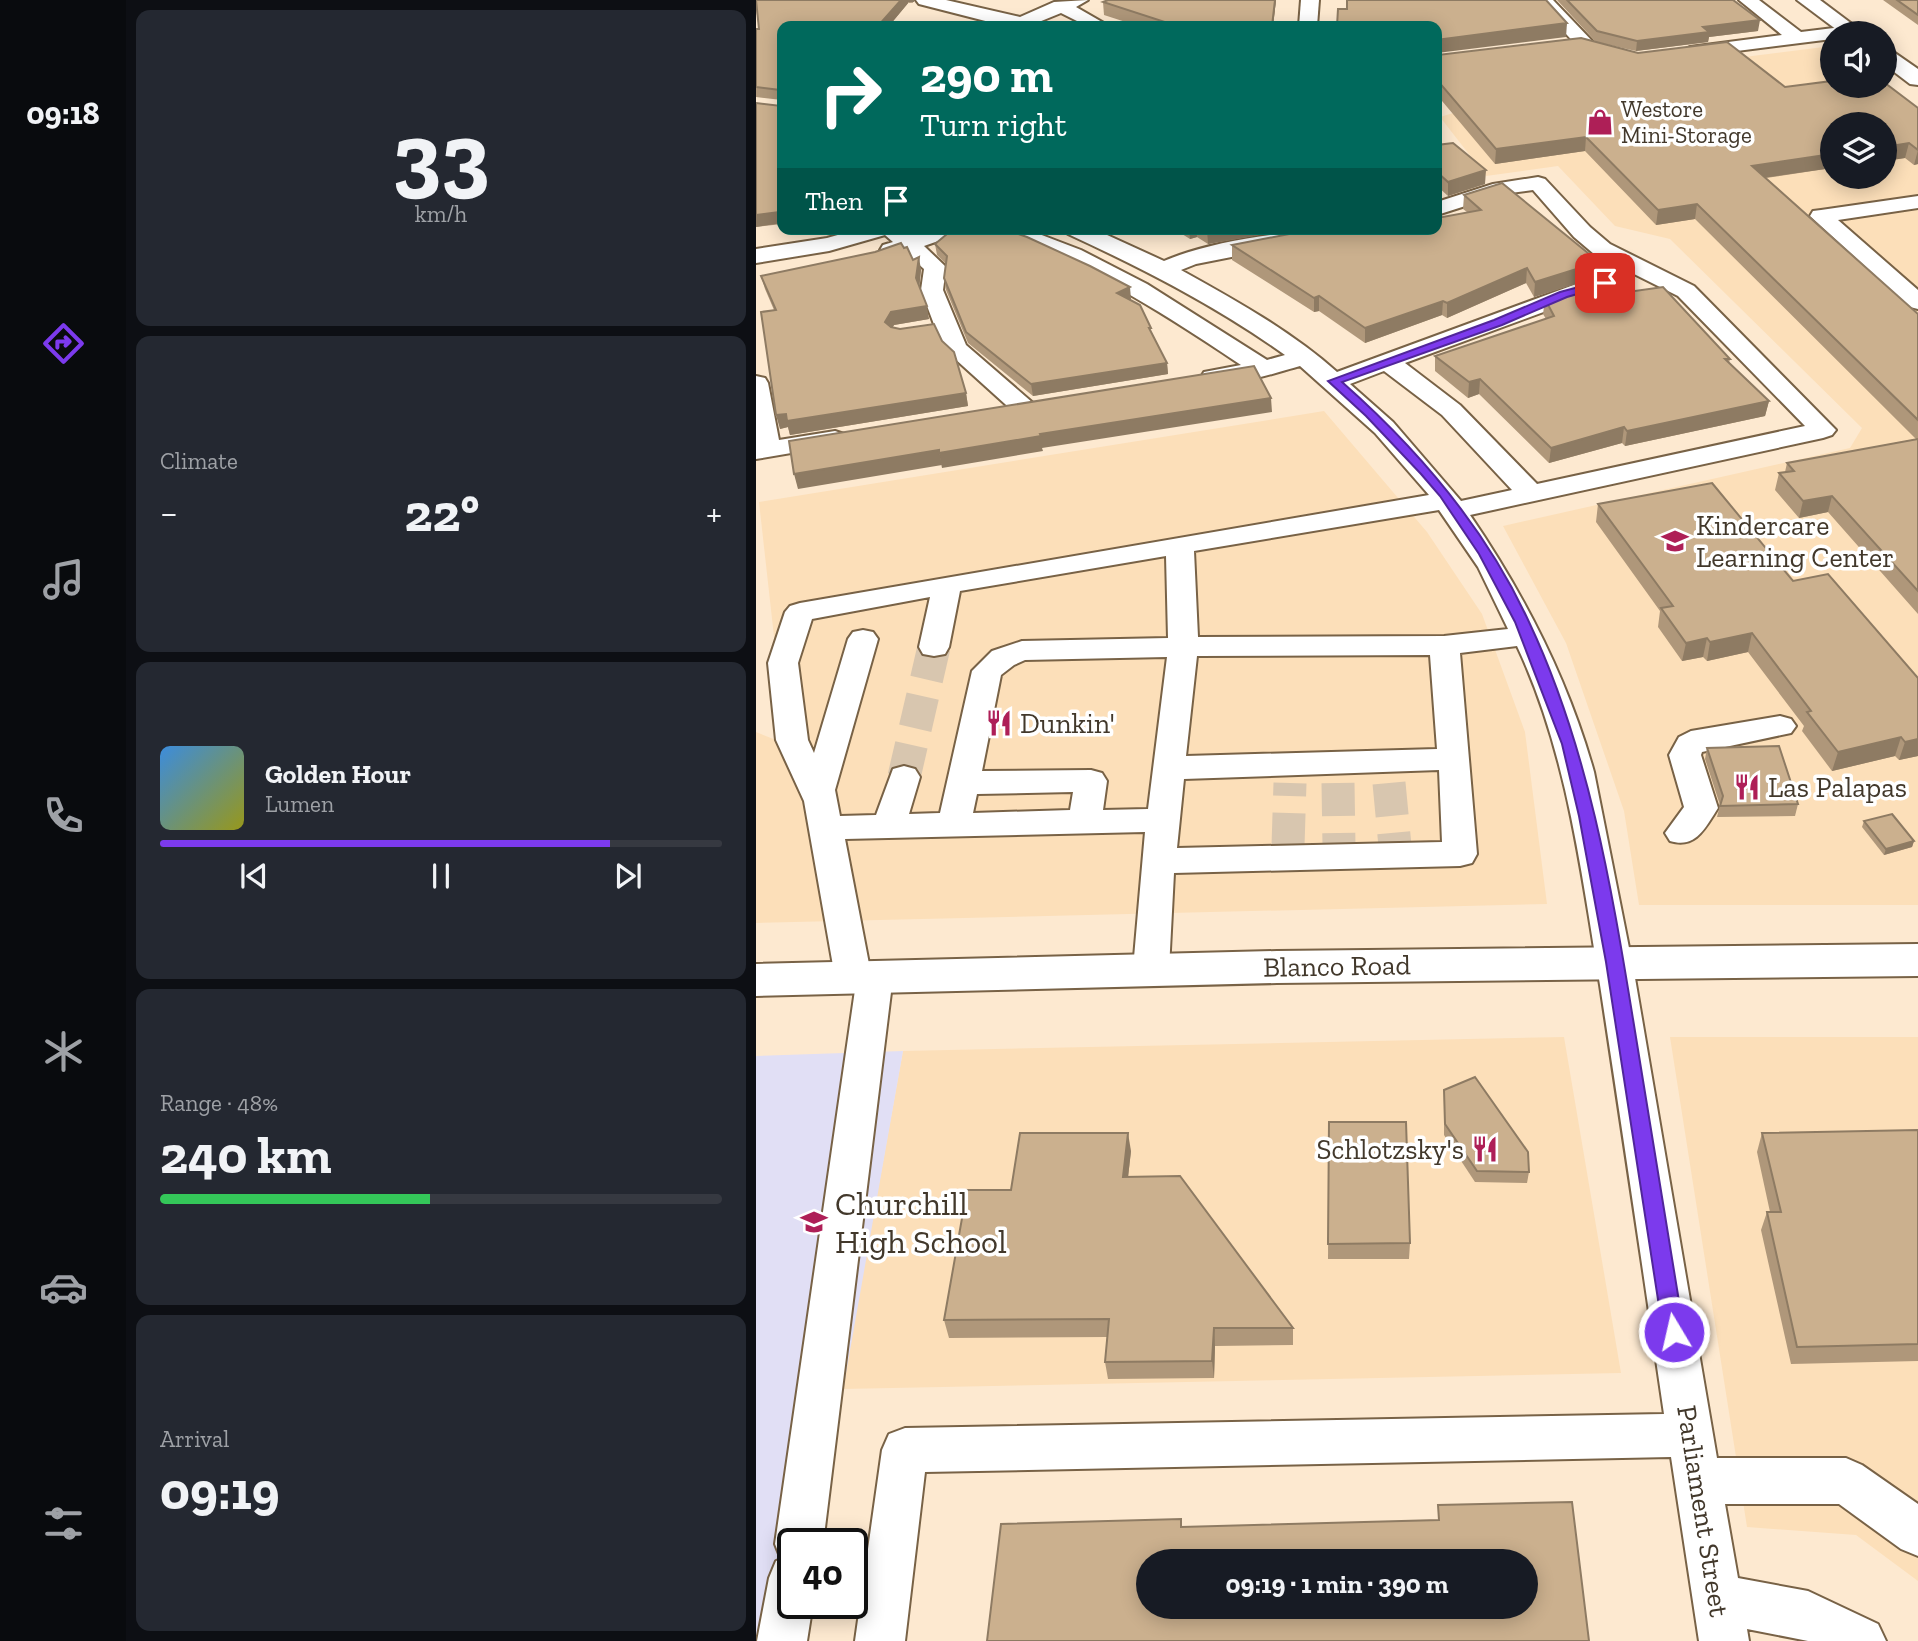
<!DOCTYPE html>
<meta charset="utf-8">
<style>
body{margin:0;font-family:"Zilla Slab",serif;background:#242831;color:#f1f3f6;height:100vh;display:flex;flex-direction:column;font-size:26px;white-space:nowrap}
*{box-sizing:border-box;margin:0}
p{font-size:23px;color:#9ea1a6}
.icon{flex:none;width:38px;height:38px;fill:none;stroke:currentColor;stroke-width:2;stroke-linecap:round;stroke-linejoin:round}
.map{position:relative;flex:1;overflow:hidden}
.details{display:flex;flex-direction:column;gap:10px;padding:10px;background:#0d0f14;width:630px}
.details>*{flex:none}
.banner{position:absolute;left:21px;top:21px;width:665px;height:214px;border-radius:14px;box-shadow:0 4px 18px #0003;background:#00695c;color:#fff;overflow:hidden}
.controls{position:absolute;left:1064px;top:21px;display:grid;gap:14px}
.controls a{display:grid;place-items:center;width:77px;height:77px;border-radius:50%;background:#171b24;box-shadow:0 4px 18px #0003;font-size:35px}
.speed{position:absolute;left:21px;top:1528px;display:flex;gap:14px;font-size:35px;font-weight:700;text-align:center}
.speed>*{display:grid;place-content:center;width:91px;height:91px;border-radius:50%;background:#171b24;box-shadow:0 4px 18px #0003;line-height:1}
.speed .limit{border:4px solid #111;border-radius:10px;background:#fff;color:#111}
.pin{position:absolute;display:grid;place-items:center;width:60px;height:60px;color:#fff;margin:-30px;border-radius:14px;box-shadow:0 4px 10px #0006}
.me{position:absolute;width:77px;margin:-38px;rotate:351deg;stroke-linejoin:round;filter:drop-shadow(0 0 5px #0008)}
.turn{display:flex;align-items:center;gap:24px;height:147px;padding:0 28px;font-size:32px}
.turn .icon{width:91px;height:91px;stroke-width:2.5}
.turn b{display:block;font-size:49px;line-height:60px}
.then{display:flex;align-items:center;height:66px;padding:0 28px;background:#0003;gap:14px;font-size:26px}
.big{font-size:52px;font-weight:800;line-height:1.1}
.details .card{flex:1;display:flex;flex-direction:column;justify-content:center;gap:10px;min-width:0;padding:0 24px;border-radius:14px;background:#242831}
.details .dial{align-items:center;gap:0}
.dial b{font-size:91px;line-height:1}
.song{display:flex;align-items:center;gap:21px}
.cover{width:84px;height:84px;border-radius:10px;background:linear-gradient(135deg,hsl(210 70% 55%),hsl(60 70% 35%))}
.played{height:7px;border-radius:4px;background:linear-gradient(90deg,#7c3aed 80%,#363941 80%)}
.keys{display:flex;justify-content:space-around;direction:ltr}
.heat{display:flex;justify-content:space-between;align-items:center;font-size:38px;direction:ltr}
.charge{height:10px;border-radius:5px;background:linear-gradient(90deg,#34c759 48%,#363941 0)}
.trip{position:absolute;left:380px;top:1549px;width:402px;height:70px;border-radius:35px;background:#171b24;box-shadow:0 4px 18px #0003;font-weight:800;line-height:70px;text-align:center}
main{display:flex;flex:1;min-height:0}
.tab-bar{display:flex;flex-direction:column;width:126px;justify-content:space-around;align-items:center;background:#090b0e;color:#9ea1a6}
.tab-bar .icon{width:49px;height:49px}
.tab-bar .current{color:#7c3aed}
.tab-bar b{font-size:32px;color:#f1f3f6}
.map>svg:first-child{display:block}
.built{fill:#fcdfb9;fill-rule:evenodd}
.education{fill:#e1dff5}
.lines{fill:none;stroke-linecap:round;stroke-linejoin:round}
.minor-tunnel{stroke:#d8c6af;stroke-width:33;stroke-dasharray:33 17;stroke-linecap:butt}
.minor-casing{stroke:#786246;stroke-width:4}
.major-casing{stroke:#786246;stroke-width:4}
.minor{fill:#fff;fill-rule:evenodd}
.major{fill:#fff;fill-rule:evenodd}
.wall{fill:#af977a}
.shaded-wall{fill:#8e7b63}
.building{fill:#cbb08e;stroke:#8e7b63;stroke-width:2;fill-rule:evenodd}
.route{fill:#7c3aed;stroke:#51269a;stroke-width:2}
.labels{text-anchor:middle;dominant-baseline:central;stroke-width:7;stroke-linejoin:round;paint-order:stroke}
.far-poi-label{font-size:23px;fill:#42382b;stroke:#fff;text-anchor:start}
.poi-label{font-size:28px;fill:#42382b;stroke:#fff;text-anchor:start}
.street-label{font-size:28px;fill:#42382b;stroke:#fff}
.near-poi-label{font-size:33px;fill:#42382b;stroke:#fff;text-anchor:start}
</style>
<main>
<nav class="tab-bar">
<b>09:18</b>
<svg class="icon current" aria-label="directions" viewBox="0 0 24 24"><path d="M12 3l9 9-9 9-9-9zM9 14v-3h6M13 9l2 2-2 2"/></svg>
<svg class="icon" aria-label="music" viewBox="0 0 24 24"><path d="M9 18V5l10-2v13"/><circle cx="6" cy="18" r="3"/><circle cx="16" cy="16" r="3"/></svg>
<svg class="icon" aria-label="phone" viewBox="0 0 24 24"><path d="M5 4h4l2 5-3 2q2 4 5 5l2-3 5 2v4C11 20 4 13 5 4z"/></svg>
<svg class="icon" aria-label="climate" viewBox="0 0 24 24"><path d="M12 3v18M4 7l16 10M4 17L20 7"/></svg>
<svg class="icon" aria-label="car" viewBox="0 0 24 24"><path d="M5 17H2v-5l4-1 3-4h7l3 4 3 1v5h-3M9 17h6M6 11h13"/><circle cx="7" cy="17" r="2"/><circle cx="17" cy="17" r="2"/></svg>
<svg class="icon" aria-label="filters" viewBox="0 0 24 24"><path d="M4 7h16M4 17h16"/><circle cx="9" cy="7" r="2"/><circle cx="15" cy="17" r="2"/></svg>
</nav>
<section class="details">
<div class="card dial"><b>33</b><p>km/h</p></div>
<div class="card"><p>Climate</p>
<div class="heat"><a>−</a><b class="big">22°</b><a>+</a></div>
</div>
<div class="card">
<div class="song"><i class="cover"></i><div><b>Golden Hour</b><p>Lumen</p></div></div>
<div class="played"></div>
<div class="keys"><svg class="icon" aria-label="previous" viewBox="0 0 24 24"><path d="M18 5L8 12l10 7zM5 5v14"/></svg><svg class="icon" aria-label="pause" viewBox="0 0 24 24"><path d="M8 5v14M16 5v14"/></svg><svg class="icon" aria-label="next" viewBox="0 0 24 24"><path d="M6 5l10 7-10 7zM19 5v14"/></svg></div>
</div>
<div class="card"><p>Range · 48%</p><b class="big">240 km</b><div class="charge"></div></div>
<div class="card"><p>Arrival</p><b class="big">09:19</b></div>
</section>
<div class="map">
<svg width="1162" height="1641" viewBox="0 0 1162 1641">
<rect width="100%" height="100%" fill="#fde9d0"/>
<!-- built -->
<g class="built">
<path d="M1076,46v40h53l33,22v797h-279l-15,-94 -58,-168 -63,-117 347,-78 12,-20 -192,-189 -55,-13 -57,-60 -72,10 -46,-59 20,-6 23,-21zM1076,124h53v53h-53z"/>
<path d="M568,411l103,121 55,82 43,118 22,172 -791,19v-191l30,12 -27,-242z"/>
<path d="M808,1037l57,336 -779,16 61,-338z"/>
<path d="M914,1037h248v544l-62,-46 -109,-8z"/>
</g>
<!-- education -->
<path class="education" d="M147,1051l-87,492 -23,1v59l6,38h-43v-585z"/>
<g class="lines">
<!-- minor-tunnel -->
<g class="minor-tunnel">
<path d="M148,777l30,-130"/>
<path d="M582,783l1,63"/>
<path d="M633,783l6,63"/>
<path d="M532,846l2,-63"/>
</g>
<!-- minor casing -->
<g class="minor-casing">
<g id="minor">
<path d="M160,0h30l74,17 34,-15 34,-2 -12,7 33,19h-22l-26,-13 -32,13h-24l-86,-22z"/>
<path d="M545,0h18l-2,26h-18z"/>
<path d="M778,0h19l42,44 30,7 3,4 -9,5 -36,-8z"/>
<path d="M983,0h20l42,32 49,-6 9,5 -2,2h-25v6l-142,18 -6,-1 -3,-4 9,-5 92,-12z"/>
<path d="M782,177l7,2 45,48 20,17 84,42 142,144 -4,5 -9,3 -353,77c54,79 98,164 124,257l41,206 82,480h129l16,7 56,39v52l-17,-7 -62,-45h-114l13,74 70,13 70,33 8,17h-78l-61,-12 2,12h-50l-28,-184 -746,15 -20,169h-50l27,-191 7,-16 16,-6 759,-14c-21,-143 -42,-287 -64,-429 -19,-114 -33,-233 -83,-339l-57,7 17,201 -5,9 -12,3 -286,7 -5,96 -5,10 -13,4 -13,-4 -5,-10 12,-137 -300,7 24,125 6,-2 13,4 5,10 -70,568h-30v59h20l-6,38h-50l12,-63 7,-17 5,-2 -6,-15 80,-554 -15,-3 -5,-10 -31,-176 -28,-61 -8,-77 17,-51 5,-6 10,-3 629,-108 -54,-62 -75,-67c-26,7 -70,23 -96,16l-3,-5 3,-5 37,-7c-78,-52 -155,-102 -245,-131l-3,-5h33l55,21 66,34 120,76 18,-5c-69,-49 -141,-86 -217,-121l-3,-5h29l70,32c51,-22 134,-32 190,-32l-3,5 -8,1 -147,29 -15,6c54,30 110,61 156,102l242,-89h16l3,5 -3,5 -190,70 55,42 77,79 268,-58 -127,-130 -84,-42 -20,-17 -41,-47 -30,4 -66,21v-13l56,-18zM628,371l58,44 70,75 -51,11 -68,-79 -43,-38zM683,510l39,57 30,62 -64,7 -246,1 -4,-86zM410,556l2,82 -146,3 -30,10 -20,20 -32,142 -31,1 11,-37 -5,-8 -11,-3 -11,3 -17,46 -36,1 -5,-26 43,-151 -5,-7 -10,-2 -10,2 -5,7 -34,114 -6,-13 -10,-77 14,-44 118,-22 -11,50 4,7 11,2 11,-2 4,-7 11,-56zM674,655l7,94 -251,7 11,-100zM411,657l-19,152 -45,1 4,-29 -5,-8 -11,-3 -109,1 19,-96 13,-10 11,-5zM683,770l3,72 -265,6 7,-69zM317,792l-3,18 -97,3 4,-19z"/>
<path d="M1162,196v12l-80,12 80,70v19l-8,-2 -100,-91 3,-5 8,-1z"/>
<path d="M103,229h45l7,6 18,-6h32l-3,5 -34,12 22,21 -3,23 23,55 67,58 4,5 -4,5 -9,3 -9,-3 -72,-65 -22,-58 3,-21 -19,-17 -14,5 -8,-2 -3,-5 3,-5 10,-3 -8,-7 -56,16 -73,12v-14l71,-11z"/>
<path d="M0,376l9,2 3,5 11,57 56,-9 9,3 4,5 -4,5 -88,15z"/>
<path d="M1024,716l11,3 5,7 -5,7 -89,19 -1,3 17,53c-13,20 -22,41 -48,33l-5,-8 19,-26 -15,-52 10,-18 12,-6z"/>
</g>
</g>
<!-- major casing -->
<g class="major-casing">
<g id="major">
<path d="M1041,0h23l44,33h-23z"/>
<path d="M1129,49l7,2 26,18v16l-8,-1 -25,-19z"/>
<path d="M1162,944v32l-641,7 -521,13v-32l521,-13z"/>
</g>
</g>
<!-- minor -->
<use href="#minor" class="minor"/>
<!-- major -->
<use href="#major" class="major"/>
</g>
<!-- wall -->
<g class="wall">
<path d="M352,0h168l-3,26h-135l-34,-11 -1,-13z"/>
<path d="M801,0h176l25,31 -49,6 -1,5 -72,9 -40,-9z"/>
<path d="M1127,0h35v25z"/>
<path d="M153,2l-20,24h-107v198l-26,3 26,-127 -26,-3v-68h3l-3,-20 158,-7z"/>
<path d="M882,53l147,34 133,21v56l-4,1 -9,-7 -20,3v-37h-53v44l-66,10 152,136v300l-90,-102 -29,6 -24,-28 4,-17 6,-1 2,-9 129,-24 -221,-220 -39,6 -71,-74 -90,13 -58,-69v-41l1,1z"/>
<path d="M681,145l48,39 -37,12 -11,-10z"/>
<path d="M708,195l135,67 -2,15 -63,20 -8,-14 -79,35 -5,-3 -77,28 -46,-32 -5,1 -82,-52v-15l205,-16 30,-17 -4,-3z"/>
<path d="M418,229h137l-29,2 -74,13 -11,-7 -7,2z"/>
<path d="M179,244l196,55h-2l23,34 15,30 1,11 -135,22 -65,-53 -22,-53 -2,-12 2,-14 -9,-9z"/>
<path d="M148,248l17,22 -2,16 10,33 -35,6 -2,3 74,65 2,13 -178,29 -2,-8 -8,2 -6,-119 -9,-21 -4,-13z"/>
<path d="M879,291l95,68 -1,4 40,38 -4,15 -140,30 -3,-3 -73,20 -70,-69 -11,4 -33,-27v-15l111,-37 -3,-5 2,-15z"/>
<path d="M956,483l206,273 -19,4 -4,-4 -63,15 -30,-40 2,-5 -56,-74 -41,9 -4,-4 -21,4 -24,-34 2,-16 -64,-89 2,-18z"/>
<path d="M951,748l91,56 -3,12 -78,1 3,-12 -15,-46z"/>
<path d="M1108,821l50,20 -2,6 -28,8 -22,-28z"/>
<path d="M688,1090l85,82 -2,11 -52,-1 -31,-47z"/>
<path d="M573,1122l81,121 -1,16h-81z"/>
<path d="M1162,1130v231l-127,3 -30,-134 6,-18h3l-13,-60 5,-19z"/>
<path d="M375,1151l-3,26 165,151v17l-78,1 -1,32 -106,1 -3,-17 2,-25 -158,1 -5,-18 67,-130z"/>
</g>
<!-- shaded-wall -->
<g class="shaded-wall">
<path d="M145,0h13v2h-5l-20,24h-11z"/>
<path d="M519,0h1l-3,26h-1z"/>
<path d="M1004,20l-2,11 -49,6 -1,5 -72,9 1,-10 66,-14z"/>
<path d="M811,23l-1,14 -129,16v-13z"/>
<path d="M830,137l-1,14 -90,13 1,-15z"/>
<path d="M1153,143l-4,15 -20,3v-14z"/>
<path d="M1162,150v14l-4,1z"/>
<path d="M1076,154v14l-83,12 3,-14z"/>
<path d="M730,170l-1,14 -37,12v-14z"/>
<path d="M941,204l-2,15 -39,6 2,-15z"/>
<path d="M23,212l3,11 -26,4v-12z"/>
<path d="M433,229h7l1,8 -7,2z"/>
<path d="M451,229h75v2l-74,13z"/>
<path d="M163,257l2,13 -2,21 -3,-13z"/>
<path d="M843,262l-2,15 -63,20 1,-15z"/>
<path d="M771,268l-1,15 -79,35v-15z"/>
<path d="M374,287l1,12 -12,5 -2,-11z"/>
<path d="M563,296v15l-5,1v-14z"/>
<path d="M687,301l-1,14 -77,28v-15z"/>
<path d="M171,306l2,13 -35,6 -6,10 -3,-13 6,-10z"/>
<path d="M411,363l1,11 -135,22 -2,-12z"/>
<path d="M724,379l-1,15 -11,4 1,-16z"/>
<path d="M210,393l2,13 -178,29 -2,-8 -8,2 -4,-14z"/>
<path d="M515,398l1,14 -230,36 1,3 -101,17 -3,-15 101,-19z"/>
<path d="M1013,401l-4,15 -140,30 2,-15z"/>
<path d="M868,427l-2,16 -73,20 2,-15z"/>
<path d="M183,450l3,15 -144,24 -4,-15z"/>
<path d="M1076,496l-4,16 -29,6 4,-17z"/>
<path d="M996,633l-4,19 -41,9 3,-19z"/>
<path d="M951,638l-4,19 -21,4 4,-18z"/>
<path d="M1145,737l-6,19 -63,15 6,-19z"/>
<path d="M1162,739v17l-19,4 6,-18z"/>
<path d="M1158,841l-2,6 -28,8 2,-6z"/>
<path d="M372,1133l3,18 -5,44 -3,-18z"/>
<path d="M458,1328l1,18 -1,32 -2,-17z"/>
</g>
<!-- building -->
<g class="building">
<path d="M0,0h145l-23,26h-96v189l-3,-3 -23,3v-112l25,3 1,-14 -2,-2 -24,-3v-58h3z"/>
<path d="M352,0h167l-3,26h-95l-74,-24z"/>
<path d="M591,0h199l21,23 -130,17v2v-16h-100l1,-17h9z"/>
<path d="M811,0h166l27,20 -57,7 6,5 -72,9 -40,-10z"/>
<path d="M1141,0h21v15z"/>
<path d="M825,38l57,15 89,-11 58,45 47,-6v5h53v-3l33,25v42l-9,-7 -24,4v-23h-53v30l-80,12 166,148v106l-221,-216 -39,6 -72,-73 -90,12 -59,-69v-26l1,1z"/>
<path d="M697,143l33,27 -38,12 -11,-10v-27z"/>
<path d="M746,183l97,79 -64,20 -8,-14 -80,35 -4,-2 -78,27 -46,-32 -5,2 -82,-53 83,-16h122v-11l44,-8 -17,-15z"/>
<path d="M197,229h51l23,8 63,29 40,21 -13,6 23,12 11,23h-2l18,35 -136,21 -65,-52 -22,-54 3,-22 -12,-12z"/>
<path d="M145,243l3,5 3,-1 6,13 6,-3 -3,21 11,28 -36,6 -6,10 6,5 9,2 34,-5 8,17 12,11 12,41 -179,28 -1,-7 -10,1 -15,-103 15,-2 -15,-34 114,-24z"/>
<path d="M860,276l19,15 28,-4 67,72h-5l44,42 -142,30 -3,-4 -73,21 -71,-69 -11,3 -34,-26 119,-40 -9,-17z"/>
<path d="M498,366l17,32 -231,36 1,2 -102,17v-3l-145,24 -5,-33z"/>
<path d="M1162,439v152l-86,-95 -29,5 -24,-28 15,-2 -7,-8z"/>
<path d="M956,483l81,98 35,-7 90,104v61l-13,3 -4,-5 -63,15 -31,-40 4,-1 -59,-78 -42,9 -3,-4 -21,5 -25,-35 12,-2 -75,-102z"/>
<path d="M1023,746l19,58 -78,2 3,-10 -16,-48z"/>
<path d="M1136,814l22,27 -28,8 -22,-28z"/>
<path d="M719,1077l53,75 1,20 -52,-1 -32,-47 -1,-34z"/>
<path d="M573,1122h77l4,121 -82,1z"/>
<path d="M1162,1130v214l-121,3 -30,-135h14l-19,-79z"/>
<path d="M264,1133h108l-5,44 57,-1 113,152h-79l-2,33 -107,1 4,-43 -165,1 23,-130h44z"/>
<path d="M816,1502l17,139h-602l14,-117 180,-5v8l258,-7 -1,-15zM392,1561h378v45h-378z"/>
</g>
<!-- route -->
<path class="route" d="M849,280l4,1v4l-42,12 -65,28 -160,57c77,68 144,146 187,240 59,125 82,262 104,397 17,105 34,209 51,313l-3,7 -7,3 -7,-3 -4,-7 -57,-370 -27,-146 -17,-72 -47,-122 -36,-68 -39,-58 -19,-22 -55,-58 -38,-35 166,-61 66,-28z"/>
<!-- icons -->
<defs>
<g id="shop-bare" transform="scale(2.1)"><path d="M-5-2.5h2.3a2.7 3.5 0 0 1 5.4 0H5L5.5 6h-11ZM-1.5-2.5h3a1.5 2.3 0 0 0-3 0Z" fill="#ae1f57" stroke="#fff" stroke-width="2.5" paint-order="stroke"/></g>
<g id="school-bare" transform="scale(2.1)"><path d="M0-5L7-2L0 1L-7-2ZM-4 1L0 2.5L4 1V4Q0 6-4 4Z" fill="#ae1f57" stroke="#fff" stroke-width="2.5" paint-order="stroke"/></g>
<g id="restaurant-bare" transform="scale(2.1)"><path d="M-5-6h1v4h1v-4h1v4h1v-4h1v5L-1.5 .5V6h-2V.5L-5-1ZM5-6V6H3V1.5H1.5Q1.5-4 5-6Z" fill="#ae1f57" stroke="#fff" stroke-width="2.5" paint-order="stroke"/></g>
</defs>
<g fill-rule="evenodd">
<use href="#shop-bare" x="844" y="122"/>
<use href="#school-bare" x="919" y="541"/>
<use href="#restaurant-bare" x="243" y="723"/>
<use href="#restaurant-bare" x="991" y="787"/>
<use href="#restaurant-bare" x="729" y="1149"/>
<use href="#school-bare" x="58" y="1222"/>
</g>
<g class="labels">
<!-- far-poi labels -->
<g class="far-poi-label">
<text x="865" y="109">Westore<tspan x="865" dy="26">Mini-Storage</tspan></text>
</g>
<!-- poi labels -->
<g class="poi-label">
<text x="940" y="525">Kindercare<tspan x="940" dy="32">Learning Center</tspan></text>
<text x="264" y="723">Dunkin'</text>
<text x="1012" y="787">Las Palapas</text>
<text x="708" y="1149" text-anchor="end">Schlotzsky's</text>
</g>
<!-- street labels -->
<g class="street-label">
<text transform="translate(581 966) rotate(-1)">Blanco Road</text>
<text transform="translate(947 1511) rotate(81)">Parliament Street</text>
</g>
<!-- near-poi labels -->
<g class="near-poi-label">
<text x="79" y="1203">Churchill<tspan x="79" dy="38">High School</tspan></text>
</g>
</g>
</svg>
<div class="controls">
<a><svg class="icon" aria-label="sound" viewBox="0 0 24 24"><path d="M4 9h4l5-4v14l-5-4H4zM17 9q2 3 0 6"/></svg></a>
<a><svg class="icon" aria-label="layers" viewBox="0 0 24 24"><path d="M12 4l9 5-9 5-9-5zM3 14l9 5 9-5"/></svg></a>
</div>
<div class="speed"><div class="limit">40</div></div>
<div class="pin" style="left:849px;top:283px;background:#d93025"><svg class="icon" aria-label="arrive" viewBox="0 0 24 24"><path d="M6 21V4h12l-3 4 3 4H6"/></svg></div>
<svg class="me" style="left:918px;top:1332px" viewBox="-20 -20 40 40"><circle r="17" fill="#7c3aed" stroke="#fff" stroke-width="3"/><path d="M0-11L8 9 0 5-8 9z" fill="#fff"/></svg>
<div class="trip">09:19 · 1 min · 390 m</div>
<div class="banner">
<div class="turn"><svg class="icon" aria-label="right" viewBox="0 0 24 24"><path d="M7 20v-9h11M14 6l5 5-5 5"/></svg><div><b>290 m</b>Turn right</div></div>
<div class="then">Then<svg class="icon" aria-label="arrive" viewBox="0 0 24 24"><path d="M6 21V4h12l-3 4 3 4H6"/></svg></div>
</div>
</div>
</main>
